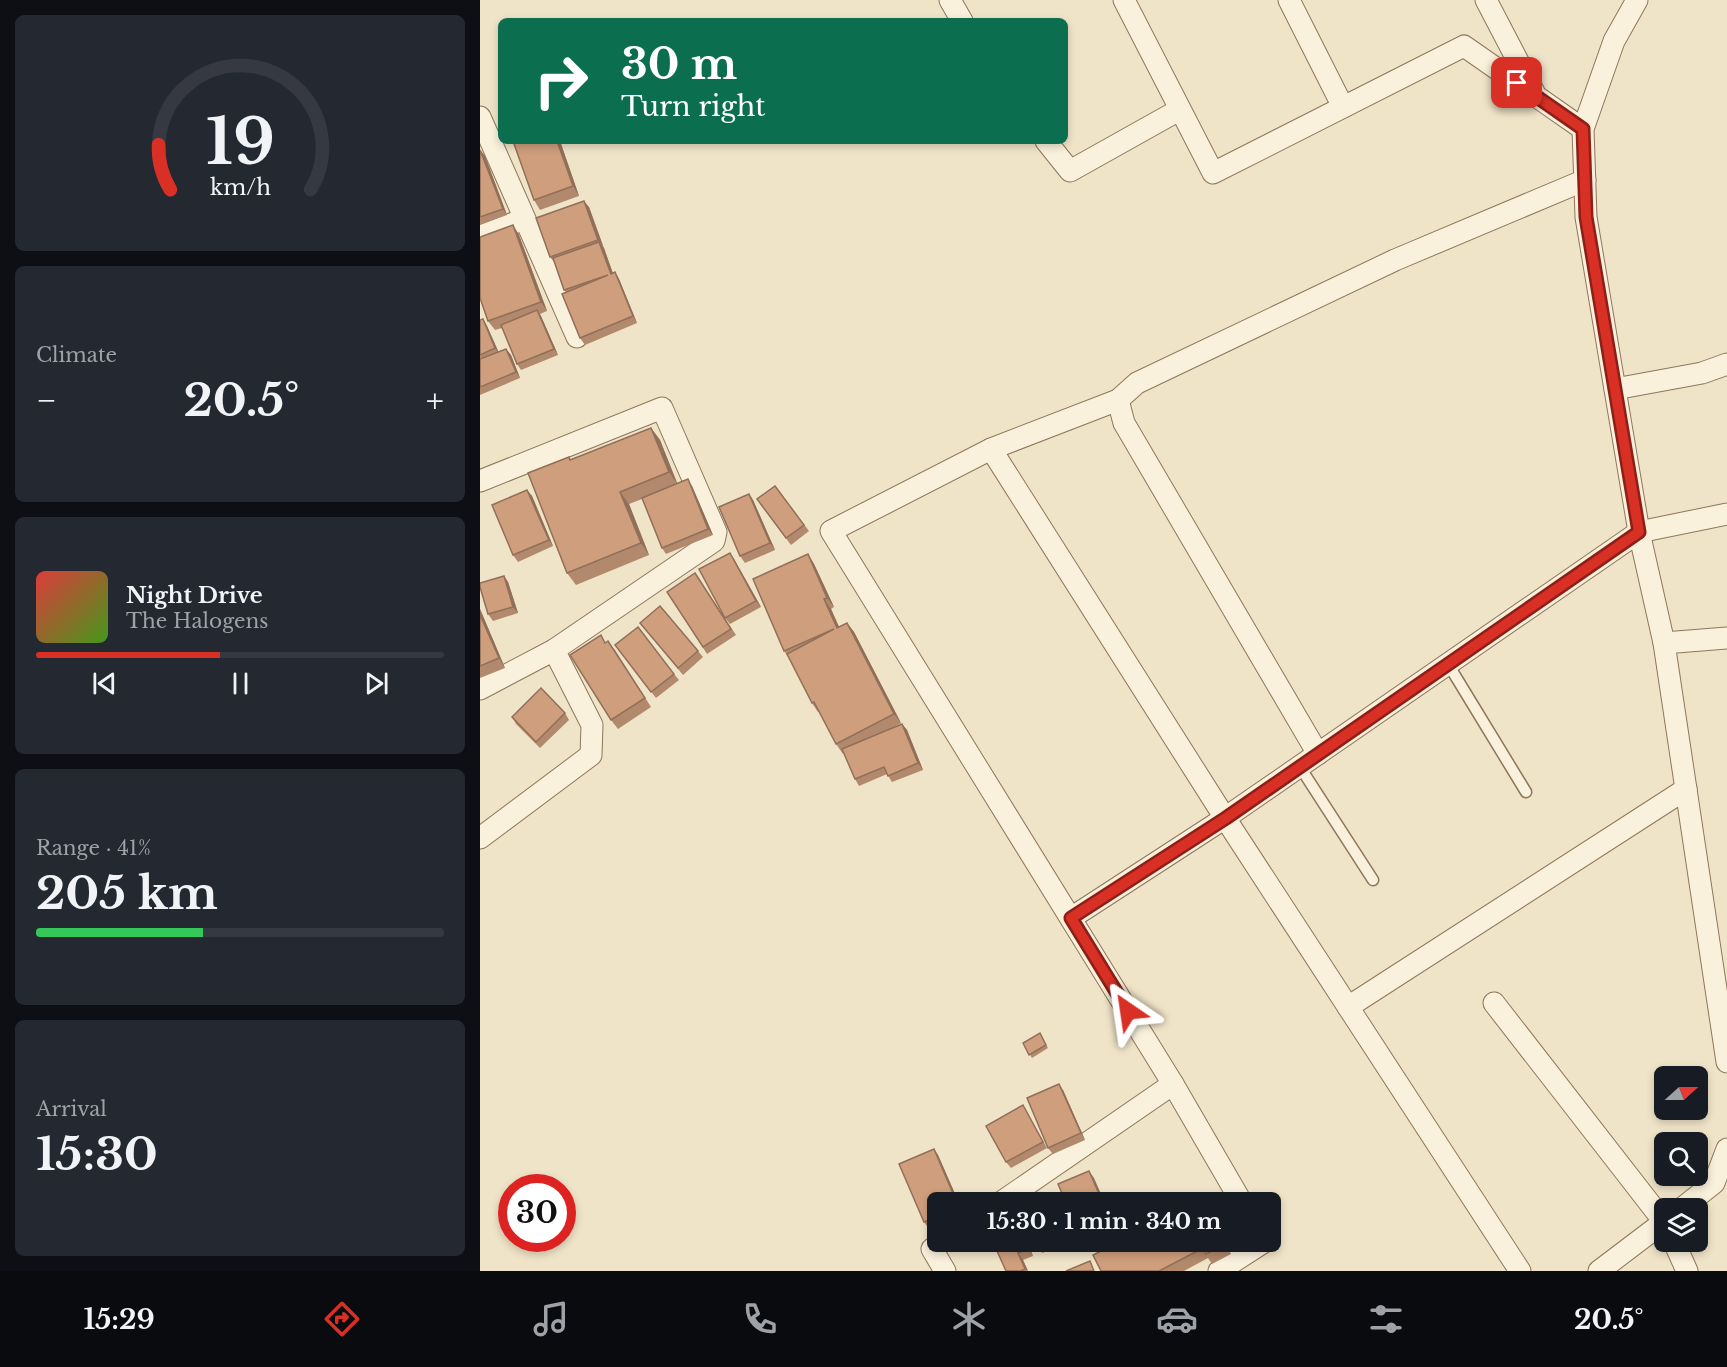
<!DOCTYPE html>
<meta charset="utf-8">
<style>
body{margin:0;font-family:"Libre Baskerville",serif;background:#242831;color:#f1f3f6;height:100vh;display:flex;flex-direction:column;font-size:22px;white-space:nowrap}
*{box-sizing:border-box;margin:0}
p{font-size:20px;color:#9ea1a6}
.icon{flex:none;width:33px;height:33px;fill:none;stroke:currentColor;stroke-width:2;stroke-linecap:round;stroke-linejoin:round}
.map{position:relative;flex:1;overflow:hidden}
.drawer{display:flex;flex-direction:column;gap:15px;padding:15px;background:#0d0f14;width:480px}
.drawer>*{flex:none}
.hud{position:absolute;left:18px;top:18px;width:570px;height:126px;border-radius:9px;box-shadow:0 3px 9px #0003;background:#0b6e4f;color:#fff;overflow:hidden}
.needle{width:39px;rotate:69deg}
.tools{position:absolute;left:1174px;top:1066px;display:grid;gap:12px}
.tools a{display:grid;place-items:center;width:54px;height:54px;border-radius:9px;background:#171b24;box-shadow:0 3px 9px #0003;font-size:30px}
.speed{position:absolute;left:18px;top:1174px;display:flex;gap:12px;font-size:30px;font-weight:700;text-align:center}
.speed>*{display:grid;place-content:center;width:78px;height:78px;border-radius:50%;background:#171b24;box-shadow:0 3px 9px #0003;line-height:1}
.speed .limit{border:9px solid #d22;background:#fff;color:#111}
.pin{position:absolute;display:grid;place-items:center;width:51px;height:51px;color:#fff;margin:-26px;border-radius:12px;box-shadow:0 3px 9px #0006}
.me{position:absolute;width:66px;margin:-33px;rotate:328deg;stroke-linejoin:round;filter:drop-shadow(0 0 4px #0008)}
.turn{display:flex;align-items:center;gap:21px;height:126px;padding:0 24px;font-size:27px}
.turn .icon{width:78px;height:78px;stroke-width:2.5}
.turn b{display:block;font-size:42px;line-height:51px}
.big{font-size:45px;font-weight:800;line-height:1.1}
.drawer .card{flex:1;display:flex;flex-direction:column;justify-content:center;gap:9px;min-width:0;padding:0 21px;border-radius:9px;background:#242831}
.drawer .dial{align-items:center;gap:0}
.dial svg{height:156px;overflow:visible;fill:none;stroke:#363941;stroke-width:7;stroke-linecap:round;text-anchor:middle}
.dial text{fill:#f1f3f6;stroke:none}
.song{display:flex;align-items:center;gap:18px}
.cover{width:72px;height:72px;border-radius:9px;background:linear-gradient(135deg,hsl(0 70% 55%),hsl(100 70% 35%))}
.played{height:6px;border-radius:3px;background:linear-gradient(90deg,#d93025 45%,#363941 45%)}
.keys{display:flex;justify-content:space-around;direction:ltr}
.heat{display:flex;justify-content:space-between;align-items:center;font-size:33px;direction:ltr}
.charge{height:9px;border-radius:4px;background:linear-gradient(90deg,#34c759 41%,#363941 0)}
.trip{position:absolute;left:447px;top:1192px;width:354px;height:60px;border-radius:9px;background:#171b24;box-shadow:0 3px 9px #0003;font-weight:800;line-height:60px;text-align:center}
.menu{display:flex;height:96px;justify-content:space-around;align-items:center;background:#090b0e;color:#9ea1a6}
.menu .icon{width:42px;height:42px}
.menu .current{color:#d93025}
.menu b{font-size:27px;color:#f1f3f6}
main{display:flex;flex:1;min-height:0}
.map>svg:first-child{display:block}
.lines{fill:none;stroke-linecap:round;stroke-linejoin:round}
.service-casing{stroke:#8d765c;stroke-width:13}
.minor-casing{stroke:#8d765c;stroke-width:23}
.service{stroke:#faf1dc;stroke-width:10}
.minor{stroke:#faf1dc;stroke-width:21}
.wall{fill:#b2896c}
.shaded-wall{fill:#916f58}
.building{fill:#cf9f7d;stroke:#916f58;stroke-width:1.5}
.route-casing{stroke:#8d1f18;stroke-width:15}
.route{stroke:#d93025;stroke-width:10}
</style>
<main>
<section class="drawer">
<div class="card dial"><svg viewBox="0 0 100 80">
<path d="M14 69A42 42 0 1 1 86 69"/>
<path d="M14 69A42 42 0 0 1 8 46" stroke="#d93025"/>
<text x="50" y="56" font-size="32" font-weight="700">19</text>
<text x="50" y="72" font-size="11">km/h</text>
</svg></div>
<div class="card"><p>Climate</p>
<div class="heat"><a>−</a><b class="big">20.5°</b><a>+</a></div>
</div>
<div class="card">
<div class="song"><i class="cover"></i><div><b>Night Drive</b><p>The Halogens</p></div></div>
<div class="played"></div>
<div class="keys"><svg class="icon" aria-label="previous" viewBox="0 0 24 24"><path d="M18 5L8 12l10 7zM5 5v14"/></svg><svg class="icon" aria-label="pause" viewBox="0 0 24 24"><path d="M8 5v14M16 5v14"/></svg><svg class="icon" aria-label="next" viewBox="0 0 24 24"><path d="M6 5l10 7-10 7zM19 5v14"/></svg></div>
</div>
<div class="card"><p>Range · 41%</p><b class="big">205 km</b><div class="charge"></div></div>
<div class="card"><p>Arrival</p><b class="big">15:30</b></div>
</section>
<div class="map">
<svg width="1247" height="1271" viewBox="0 0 1247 1271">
<rect width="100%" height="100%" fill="#f0e4c8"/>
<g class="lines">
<!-- service casing -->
<g class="service-casing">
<g id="service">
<path d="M968,664l78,128"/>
<path d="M820,767l73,113"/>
</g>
</g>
<!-- minor casing -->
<g class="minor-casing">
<g id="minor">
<path d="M470,0l12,21"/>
<path d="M644,0l89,173 251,-127 119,83"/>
<path d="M809,0l54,107"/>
<path d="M1006,0l48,92"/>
<path d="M1157,0l-23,41 -31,88 3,88 53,315 25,111 63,419"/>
<path d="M0,117l97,220"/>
<path d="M566,141l24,30 109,-61"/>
<path d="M0,236l44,-17"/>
<path d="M1135,389l87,-16 25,-9"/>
<path d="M638,400l6,23 194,331"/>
<path d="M511,449l234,369 295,453"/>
<path d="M0,481l182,-73 54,124 -2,9 -160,109 -74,39"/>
<path d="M1184,643l63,-5"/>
<path d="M0,838l111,-83 1,-30 -38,-75"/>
<path d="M591,918l154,-100 414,-286 88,-18"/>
<path d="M1014,1003l171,220"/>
<path d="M868,1007l338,-218"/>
<path d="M693,1084l69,119"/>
<path d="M520,1203l173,-119 -342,-553 160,-82 127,-49 19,-17 258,-123 190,-80"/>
<path d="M1201,1209l33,-26 13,-34"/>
<path d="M462,1242l-10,7 13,22"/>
<path d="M1194,1242l13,29"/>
<path d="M739,1271l45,-29"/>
<path d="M1119,1271l66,-50"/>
</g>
</g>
<!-- service -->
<use href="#service" class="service"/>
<!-- minor -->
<use href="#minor" class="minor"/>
</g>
<!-- wall -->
<g class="wall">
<path d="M80,141l19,55 -39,14 -6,-10z"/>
<path d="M0,150l5,6 22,59 -27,10z"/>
<path d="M109,207l24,66 2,-1 4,7 18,44 -52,22 -5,-7 -14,-46 -2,-2 -9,-27 -5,-6z"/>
<path d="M33,225l6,10 28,76 -7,3 18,41 -37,15 -4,-6 -15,-36 -7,2 -7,-9z"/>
<path d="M3,319l4,7 11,26 8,-3 5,6 9,23 -40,17v-75z"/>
<path d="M171,428l9,12 17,44 15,2 21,49 -47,19 -4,-6 -20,-49 -13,5 20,51 -73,30 -9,-12 4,-113z"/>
<path d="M295,486l34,45 -18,14 -34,-46z"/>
<path d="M47,490l5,6 21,50 -35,16 -5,-7z"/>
<path d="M269,494l4,6 22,50 -30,13 -5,-7z"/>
<path d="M328,554l6,10 20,43 -3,2 8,18 8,-4 7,9 47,91 -11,6 12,-5 5,6 16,40 -31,12 -5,-8 -28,12 -4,-7 -11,-26 -1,1 -7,-10 -16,-32h-2l-6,-9 -23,-45 -5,-7z"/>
<path d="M254,559l27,48 -31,17 -5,-6z"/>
<path d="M215,573l41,62 -29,19 -40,-62z"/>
<path d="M24,576l4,6 10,31 -25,8 -5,-7z"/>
<path d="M0,609l25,59 -25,10z"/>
<path d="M160,623l58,28 5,6 -20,18z"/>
<path d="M126,642l9,8 36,57 -33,22 -7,-9z"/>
<path d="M139,651l55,23 5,6 -23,18z"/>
<path d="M85,713l4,7 -29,28 -24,-24 -4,-7z"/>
<path d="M562,1037l6,11 -16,10 -9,-15z"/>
<path d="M583,1090l22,50 -32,14 -5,-6z"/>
<path d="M547,1112l20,36 -36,20 -5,-6z"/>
<path d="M454,1149l4,6 21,48h-21v22l-9,4 -5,-7z"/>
<path d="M513,1242h34l6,14 -10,4 5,11h-22z"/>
<path d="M556,1242h35v1l-29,10 -4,-7z"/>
<path d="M639,1242h106l6,12 -19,10 -4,-6 -24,13h-83z"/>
</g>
<!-- shaded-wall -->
<g class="shaded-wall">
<path d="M77,141h3l19,55 -6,-10z"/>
<path d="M0,150l5,6 22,59 -4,-6z"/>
<path d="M104,201l5,6 14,39 -5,-6z"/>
<path d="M33,225l6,10 28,76 -6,-9z"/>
<path d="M119,242l5,6 11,32 -4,-6z"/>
<path d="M135,272l4,7 18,44 -4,-7z"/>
<path d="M57,310l4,6 17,39 -4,-6z"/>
<path d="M3,319l4,7 13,29 -5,-7z"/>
<path d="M26,349l5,6 9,23 -4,-6z"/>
<path d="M171,428l9,12 18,45 -9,-13z"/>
<path d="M208,479l4,7 21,49 -5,-6z"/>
<path d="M47,490l5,6 21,50 -4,-6z"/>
<path d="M140,492l9,12 20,51 -8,-12z"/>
<path d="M269,494l4,6 22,50 -5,-7z"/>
<path d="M250,553l4,6 27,48 -5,-6z"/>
<path d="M328,554l6,10 20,43 -7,-9z"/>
<path d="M24,576l4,6 10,31 -5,-6z"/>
<path d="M344,599l7,10 13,29 -7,-10z"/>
<path d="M0,609l25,59 -6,-10 -19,-43z"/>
<path d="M367,623l7,9 47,91 -7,-9z"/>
<path d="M422,724l5,6 16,40 -5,-7z"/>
<path d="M579,1084l4,6 22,50 -4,-7z"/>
<path d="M454,1149l4,6 21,48h-2z"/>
<path d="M609,1171l5,7 11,25h-2z"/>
<path d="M545,1242h2l6,14 -5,-7z"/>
<path d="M538,1253l5,7 5,11 -3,-2z"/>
</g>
<!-- building -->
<g class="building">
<path d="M33,141h44l16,45 -39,14z"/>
<path d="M0,150l23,59 -23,8z"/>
<path d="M104,201l14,39 -48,17 -14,-39z"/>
<path d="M33,225l28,77 -53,19 -8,-23v-61z"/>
<path d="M119,242l12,32 4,-2 18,44 -53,22 -18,-44 46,-19 -44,15 -11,-32z"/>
<path d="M57,310l17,39 -37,15 -16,-39z"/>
<path d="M3,319l12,29 -15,7v-35z"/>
<path d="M26,349l10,23 -36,15v-28z"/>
<path d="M171,428l18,44 -49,20 21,51 -74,30 -39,-100 41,-16 1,3z"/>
<path d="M208,479l20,50 -46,19 -20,-50z"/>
<path d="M295,486l29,39 -18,13 -29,-39z"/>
<path d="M47,490l22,50 -36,15 -21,-50z"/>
<path d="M269,494l21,49 -30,13 -21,-49z"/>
<path d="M250,553l26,48 -31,17 -26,-49z"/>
<path d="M328,554l19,44 -3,1 13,29 10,-5 47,91 -58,30 -22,-42 -2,1 -25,-49 47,-25 -50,22 -31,-72z"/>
<path d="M215,573l36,56 -28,18 -36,-55z"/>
<path d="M24,576l9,31 -25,7 -8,-27v-4z"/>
<path d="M180,606l38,45 -20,17 -38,-45z"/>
<path d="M0,615l19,43 -19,8z"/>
<path d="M158,627l36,47 -23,18 -36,-47z"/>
<path d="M121,635l4,8 3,-2 37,57 -34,22 -41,-65z"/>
<path d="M61,688l24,25 -29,29 -24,-25z"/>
<path d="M422,724l16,39 -30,13 -4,-9 -29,12 -13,-30z"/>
<path d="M560,1033l6,12 -17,10 -6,-12z"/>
<path d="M579,1084l22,49 -33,15 -21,-50z"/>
<path d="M543,1105l20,37 -37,20 -20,-36z"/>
<path d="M454,1149l23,54h-19v13l-14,6 -25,-58z"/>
<path d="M609,1171l14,32h-37l-8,-19z"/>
<path d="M719,1196l4,7h-18z"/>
<path d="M513,1242h32l3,7 -10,4 7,16 -4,2h-15z"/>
<path d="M556,1242h15l-13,4z"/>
<path d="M639,1242h104l1,3 -18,9 -3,-6 -44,23h-58l-8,-16z"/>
<path d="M610,1261l4,10h-28z"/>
</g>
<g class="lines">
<!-- route casing -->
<g class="route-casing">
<path id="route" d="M648,1011l-57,-93 155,-100 413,-286 -53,-315 -3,-88 -66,-46"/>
</g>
<!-- route -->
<use href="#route" class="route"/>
</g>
</svg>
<div class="tools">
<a><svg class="needle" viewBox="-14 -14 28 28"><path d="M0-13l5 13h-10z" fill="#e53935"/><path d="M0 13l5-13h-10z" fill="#9ea1a6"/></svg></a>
<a><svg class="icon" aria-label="search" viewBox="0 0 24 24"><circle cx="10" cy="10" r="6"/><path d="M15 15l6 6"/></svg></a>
<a><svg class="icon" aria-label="layers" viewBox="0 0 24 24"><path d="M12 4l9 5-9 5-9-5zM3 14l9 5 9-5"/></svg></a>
</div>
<div class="speed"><div class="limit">30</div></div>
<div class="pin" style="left:1037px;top:83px;background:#d93025"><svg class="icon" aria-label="arrive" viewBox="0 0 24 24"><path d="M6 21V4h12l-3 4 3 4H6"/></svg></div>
<svg class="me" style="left:648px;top:1011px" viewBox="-20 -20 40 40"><path d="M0-17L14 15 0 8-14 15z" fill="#d93025" stroke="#fff" stroke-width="4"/></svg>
<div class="trip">15:30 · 1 min · 340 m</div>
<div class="hud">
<div class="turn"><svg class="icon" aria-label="right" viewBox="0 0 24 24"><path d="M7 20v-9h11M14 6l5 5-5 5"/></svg><div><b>30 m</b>Turn right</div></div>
</div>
</div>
</main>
<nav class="menu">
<b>15:29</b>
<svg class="icon current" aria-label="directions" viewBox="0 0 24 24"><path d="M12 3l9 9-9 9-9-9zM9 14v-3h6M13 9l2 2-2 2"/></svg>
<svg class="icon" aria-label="music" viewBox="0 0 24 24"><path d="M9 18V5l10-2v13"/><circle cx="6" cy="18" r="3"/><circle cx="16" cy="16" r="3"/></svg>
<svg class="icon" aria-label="phone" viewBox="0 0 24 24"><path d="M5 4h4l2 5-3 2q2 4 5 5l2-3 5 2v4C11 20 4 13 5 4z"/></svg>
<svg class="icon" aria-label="climate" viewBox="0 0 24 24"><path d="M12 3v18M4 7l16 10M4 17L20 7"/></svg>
<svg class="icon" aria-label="car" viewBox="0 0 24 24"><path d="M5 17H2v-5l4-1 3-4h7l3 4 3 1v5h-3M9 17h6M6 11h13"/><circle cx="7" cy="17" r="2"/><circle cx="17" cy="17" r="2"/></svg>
<svg class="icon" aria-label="filters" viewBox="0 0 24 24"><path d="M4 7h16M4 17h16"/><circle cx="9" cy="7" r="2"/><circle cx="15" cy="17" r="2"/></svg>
<b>20.5°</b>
</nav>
